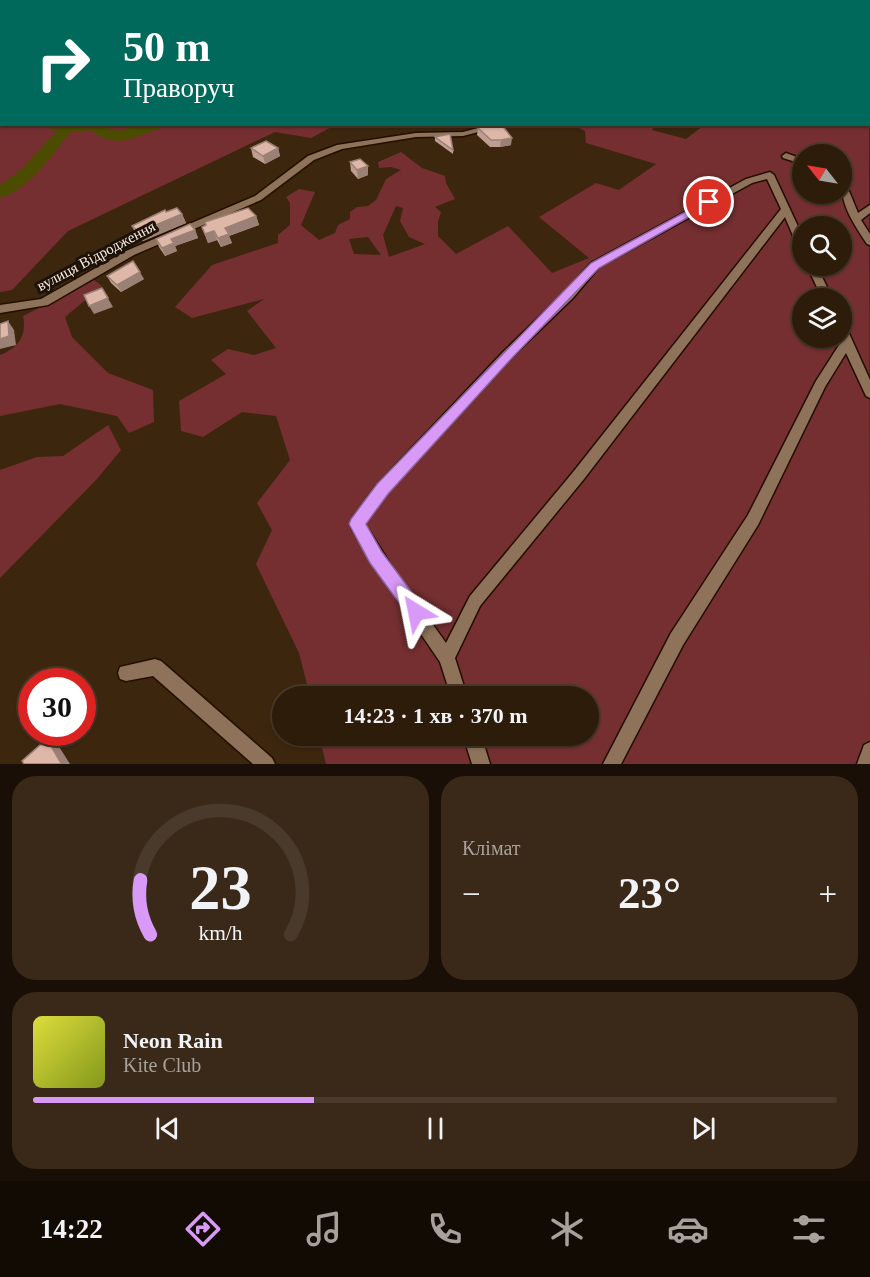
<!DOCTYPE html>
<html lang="uk">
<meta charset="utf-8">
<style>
body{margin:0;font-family:Georgia,serif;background:#3a2918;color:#f1f3f6;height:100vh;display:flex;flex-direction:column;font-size:22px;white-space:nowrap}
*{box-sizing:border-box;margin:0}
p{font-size:20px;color:#a7a19c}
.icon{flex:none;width:33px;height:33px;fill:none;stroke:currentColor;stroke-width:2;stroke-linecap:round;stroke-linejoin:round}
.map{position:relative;height:764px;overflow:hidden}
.sheet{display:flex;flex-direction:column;gap:12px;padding:12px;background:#190f06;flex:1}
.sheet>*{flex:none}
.top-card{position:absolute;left:0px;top:0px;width:870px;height:126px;box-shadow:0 2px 4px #0004,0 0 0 2px #493a2b;background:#00695c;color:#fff;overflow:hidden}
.needle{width:39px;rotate:301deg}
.fabs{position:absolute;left:792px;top:144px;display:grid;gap:12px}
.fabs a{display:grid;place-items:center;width:60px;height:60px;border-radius:50%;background:#2e1c0a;box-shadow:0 2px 4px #0004,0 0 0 2px #493a2b;font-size:30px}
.speed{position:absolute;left:18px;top:668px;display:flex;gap:12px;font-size:30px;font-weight:700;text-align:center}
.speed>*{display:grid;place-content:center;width:78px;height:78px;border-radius:50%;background:#2e1c0a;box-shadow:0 2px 4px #0004,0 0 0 2px #493a2b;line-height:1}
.speed .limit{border:9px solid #d22;background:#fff;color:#111}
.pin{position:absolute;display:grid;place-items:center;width:51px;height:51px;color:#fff;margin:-26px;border:3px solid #fff;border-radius:50%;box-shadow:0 2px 6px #0007}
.me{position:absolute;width:66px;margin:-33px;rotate:325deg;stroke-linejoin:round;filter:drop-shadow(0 0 4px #0008)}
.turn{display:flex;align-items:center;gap:21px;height:126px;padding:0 24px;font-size:27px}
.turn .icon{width:78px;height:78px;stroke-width:2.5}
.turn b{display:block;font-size:42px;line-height:51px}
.big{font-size:45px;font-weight:800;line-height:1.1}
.sheet .tile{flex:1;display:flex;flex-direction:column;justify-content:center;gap:9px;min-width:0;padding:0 21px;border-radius:24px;background:#3a2918}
.sheet .dial{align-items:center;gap:0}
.dial svg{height:156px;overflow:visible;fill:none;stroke:#493a2b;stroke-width:7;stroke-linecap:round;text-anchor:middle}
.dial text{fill:#f1f3f6;stroke:none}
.song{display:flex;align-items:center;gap:18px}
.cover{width:72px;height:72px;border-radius:9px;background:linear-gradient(135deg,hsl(60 70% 55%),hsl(70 70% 35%))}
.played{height:6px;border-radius:3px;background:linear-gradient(90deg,#d99af7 35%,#493a2b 35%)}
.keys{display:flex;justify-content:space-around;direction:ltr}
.heat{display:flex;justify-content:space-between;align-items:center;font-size:33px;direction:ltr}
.sheet .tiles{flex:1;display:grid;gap:12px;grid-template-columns:1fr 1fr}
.tile:last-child{grid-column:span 2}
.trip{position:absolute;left:272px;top:686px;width:327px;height:60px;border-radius:30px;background:#2e1c0a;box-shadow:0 2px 4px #0004,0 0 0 2px #493a2b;font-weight:800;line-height:60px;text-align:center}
.tabs{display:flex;height:96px;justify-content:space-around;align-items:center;background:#120b04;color:#a7a19c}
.tabs .icon{width:42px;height:42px}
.tabs .selected{color:#d99af7}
.tabs b{font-size:27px;color:#f1f3f6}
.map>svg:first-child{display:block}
.green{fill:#752f31;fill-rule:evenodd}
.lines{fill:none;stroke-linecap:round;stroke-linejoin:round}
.stream-far1{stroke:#4c4c00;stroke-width:2}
.stream{stroke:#4c4c00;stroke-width:3}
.river{fill:#4c4c00;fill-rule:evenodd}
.minor-casing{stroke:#230e00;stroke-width:3}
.minor{fill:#8e735a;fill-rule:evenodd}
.wall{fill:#bf9d90}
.shaded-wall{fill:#9b8076}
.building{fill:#deb7a8;stroke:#9b8076;stroke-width:1.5}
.route{fill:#d99af7;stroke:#8d64a1;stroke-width:1.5}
.labels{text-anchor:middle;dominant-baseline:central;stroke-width:6;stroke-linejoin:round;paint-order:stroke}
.far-street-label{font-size:15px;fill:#faebdd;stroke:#1c1208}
</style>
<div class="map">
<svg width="870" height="764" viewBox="0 0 870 764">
<rect width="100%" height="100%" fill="#3d260e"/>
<!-- green -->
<g class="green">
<path d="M0,32l2,92 333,1 -24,13 -36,-6 -207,99 -56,59 -12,2z"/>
<path d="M869,51l1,713h-544l-7,-29h269v-39h-278l-11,-43 -43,-89 16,-34 -15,-27 33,-43 -14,-44 -34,-4 -39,25 -22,-6 -2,-30 47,-27 -15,-14 17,-11 26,6 22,-7 -29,-37 17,-12 -72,19 -17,-11 37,-42 66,-22v-8l12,-10v-22l-4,-6 13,-8 16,3 -14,33 18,15 16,-7 3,-8 12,-6v-7l7,-5 11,-1 8,-6 10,-21 15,-9 -10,-3 -12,1 -1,-6 23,-10 21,16 23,8 1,7 9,16 -20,8 6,5 -3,10v14l18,18 52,-28 44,47 37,-15 -50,-41 57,-34 23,7 37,-26 -70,-21 -1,-12 -12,-6h82l-3,5 34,9 18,-14 164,-1zM802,154h40v40h-40zM396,206l7,2 -3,13 9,16 16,7 -36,13 -6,-22zM802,226h40v40h-40zM368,237l13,18 -27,-1 -5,-15zM802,298h40v40h-40z"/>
<path d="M94,280l8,6 -37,31 7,20 36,36 45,17 1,32 -25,11 -12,-17 -57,-12 -60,12v-61c18,-7 27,-19 23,-39z"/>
<path d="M108,425l13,25 -25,30 -96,98v-108l37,-13 26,-1z"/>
</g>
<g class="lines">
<!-- stream-far1 -->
<path class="stream-far1" d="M28,124l5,1"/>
<!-- stream -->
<path class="stream" d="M28,124l38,5"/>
<!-- river -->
<g class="river">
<rect x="460" y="0" width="12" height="2"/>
<path d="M64,124h39c13,12 23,4 37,1 8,-2 17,-1 25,-1l-2,3c-25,9 -49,24 -72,3l-20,2c-18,21 -43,59 -71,66v-13l22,-16 39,-43z"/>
</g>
<!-- minor casing -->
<g class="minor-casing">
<g id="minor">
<path d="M787,0h7l-8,2z"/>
<path d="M493,124h16l-46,12 -47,1 -74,12 -28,11 -53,40 -127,55 -86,50 -48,8v-8l41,-6 85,-48 129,-55 53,-40 29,-11 79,-12 47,-1z"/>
<path d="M786,153l16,6v5l-19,-6 -1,-2z"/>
<path d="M770,172l4,3 28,60v13l-5,-3 -12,-28 -201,262 -104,127 -25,52 12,38h-16l-11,-34 -56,-82 -32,-51 -2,-5 2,-5 25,-34 126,-133 62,-60 26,-29 155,-84zM767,179l14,30 -207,262 -104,125 -24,47 -52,-73 -29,-46 22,-31 124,-135 62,-60 26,-31 153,-84z"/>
<path d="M842,183l5,3 11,27 12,-8v8l-9,7 9,14v11l-3,-1c-12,-18 -27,-40 -25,-61z"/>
<path d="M807,266h10l15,32h-10z"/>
<path d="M842,327l6,4 22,49v18l-4,-2 -20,-43 -21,34 -67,138 -75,120 -62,119h-18l68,-131 77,-118 68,-134 25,-39 -2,-4h3z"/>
<path d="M155,659l6,2 111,97 3,6h-22l-100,-88 -27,5 -6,-2 -2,-6 2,-6z"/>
<path d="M463,735h18l9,29h-18z"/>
<path d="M870,742v22h-13l7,-19z"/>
</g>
</g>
<!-- minor -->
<use href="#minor" class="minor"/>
</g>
<!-- wall -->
<g class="wall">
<path d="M478,128l33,17 -11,2h-10l-13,-12z"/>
<path d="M435,137l18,13v4l-18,-13z"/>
<path d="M251,148h27l2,8 -15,8 -12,-7z"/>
<path d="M350,162l18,4v9l-10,4 -7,-8z"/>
<path d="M182,214l4,9 -43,18 -7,-6 -4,-9z"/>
<path d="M256,216l3,9 -30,11 3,7 -11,4 -4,-7 -9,3 -6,-16 4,-2 -1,-3z"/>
<path d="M195,230l3,8 -23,8 2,5 -12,5 -6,-9 -3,-8z"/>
<path d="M107,276l37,3 -23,13 -10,-9z"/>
</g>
<!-- shaded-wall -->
<g class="shaded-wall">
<path d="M470,124h12l-12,4z"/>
<path d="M512,138l-1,7 -11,2 1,-7z"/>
<path d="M278,148l2,8 -15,8 -2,-8z"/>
<path d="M368,166v9l-10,4 -1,-9z"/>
<path d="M182,214l4,9 -43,18 -4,-9z"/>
<path d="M256,216l3,9 -30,11 3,7 -11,4 -3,-9 7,-10z"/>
<path d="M195,230l3,8 -23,8 2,5 -12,5 -3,-8 9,-9z"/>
<path d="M214,231l3,9 -9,3 -3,-9z"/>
<path d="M140,272l4,7 -23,13 -4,-7z"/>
<path d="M102,288l11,19 -19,7 -5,-8z"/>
<path d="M8,321l6,9 2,15 -16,4v-10z"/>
<path d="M47,739l9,3 14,22h-10z"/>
</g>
<!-- building -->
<g class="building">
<path d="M713,0h16l5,2h-24z"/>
<path d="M745,0h22l4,2h-35z"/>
<rect x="868" y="14" width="2" height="12"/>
<path d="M490,124h11l11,14 -11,2h-10l-13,-12z"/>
<path d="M450,134l3,16 -18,-13z"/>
<path d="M266,141l12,7 -15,8 -12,-8z"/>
<path d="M360,159l8,7 -11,4 -7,-8z"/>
<path d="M177,208l5,6 -43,18 -7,-6 33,-16 1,2z"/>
<path d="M248,208l8,8 -31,12 4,6 -11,4 -4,-7 -9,3 -3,-7 4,-2 -1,-3z"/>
<path d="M190,224l5,6 -24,9 3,4 -12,5 -6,-9z"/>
<path d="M133,261l7,11 -23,13 -10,-9z"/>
<path d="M102,288l6,10 -19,8 -5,-11z"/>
<path d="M8,321l1,15 -9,3v-15z"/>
<path d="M47,739l14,24 -1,1h-36l-2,-3z"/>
</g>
<!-- route -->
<path class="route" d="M709,199l5,3 -2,2 -113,64 -87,90 -124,136 -22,30 16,28 40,54 3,6 -3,6 -6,3 -6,-3 -40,-55 -21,-39 2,-5 26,-35 214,-221z"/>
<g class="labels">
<!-- far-street labels -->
<g class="far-street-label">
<text transform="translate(96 256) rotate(-28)">вулиця Відродження</text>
</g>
</g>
</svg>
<div class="fabs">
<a><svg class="needle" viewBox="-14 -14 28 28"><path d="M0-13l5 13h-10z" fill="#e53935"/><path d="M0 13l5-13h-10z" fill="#a7a19c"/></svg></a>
<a><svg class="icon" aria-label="search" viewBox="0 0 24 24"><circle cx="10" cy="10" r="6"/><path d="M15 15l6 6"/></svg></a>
<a><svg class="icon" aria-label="layers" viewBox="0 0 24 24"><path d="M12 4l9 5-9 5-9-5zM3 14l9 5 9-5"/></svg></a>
</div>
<div class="speed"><div class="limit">30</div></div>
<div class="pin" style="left:709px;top:202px;background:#d93025"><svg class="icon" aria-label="arrive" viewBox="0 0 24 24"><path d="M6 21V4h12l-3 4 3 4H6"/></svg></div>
<svg class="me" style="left:416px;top:612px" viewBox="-20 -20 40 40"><path d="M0-17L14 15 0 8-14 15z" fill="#d99af7" stroke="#fff" stroke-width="4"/></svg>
<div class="trip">14:23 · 1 хв · 370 m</div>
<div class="top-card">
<div class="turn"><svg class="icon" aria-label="right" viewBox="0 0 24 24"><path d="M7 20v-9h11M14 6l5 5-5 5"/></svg><div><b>50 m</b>Праворуч</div></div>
</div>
</div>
<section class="sheet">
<div class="tiles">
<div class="tile dial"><svg viewBox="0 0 100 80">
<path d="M14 69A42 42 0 1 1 86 69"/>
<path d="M14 69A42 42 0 0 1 9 41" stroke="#d99af7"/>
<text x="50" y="56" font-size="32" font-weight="700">23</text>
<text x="50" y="72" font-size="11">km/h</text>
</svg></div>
<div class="tile"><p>Клімат</p>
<div class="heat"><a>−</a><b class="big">23°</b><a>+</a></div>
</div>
<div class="tile">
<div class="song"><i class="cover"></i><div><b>Neon Rain</b><p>Kite Club</p></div></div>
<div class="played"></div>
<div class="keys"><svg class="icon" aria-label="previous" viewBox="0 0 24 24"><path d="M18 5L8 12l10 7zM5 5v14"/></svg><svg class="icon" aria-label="pause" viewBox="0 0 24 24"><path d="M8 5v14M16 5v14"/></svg><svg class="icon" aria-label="next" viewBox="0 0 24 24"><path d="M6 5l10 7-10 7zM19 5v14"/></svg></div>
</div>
</div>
</section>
<nav class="tabs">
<b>14:22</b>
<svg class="icon selected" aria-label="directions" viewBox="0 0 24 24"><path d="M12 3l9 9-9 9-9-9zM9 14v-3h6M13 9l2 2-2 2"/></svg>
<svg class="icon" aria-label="music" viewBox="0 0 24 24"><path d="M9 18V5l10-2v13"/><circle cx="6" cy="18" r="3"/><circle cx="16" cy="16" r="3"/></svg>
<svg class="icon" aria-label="phone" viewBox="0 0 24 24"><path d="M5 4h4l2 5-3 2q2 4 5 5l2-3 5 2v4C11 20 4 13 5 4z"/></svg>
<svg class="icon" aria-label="climate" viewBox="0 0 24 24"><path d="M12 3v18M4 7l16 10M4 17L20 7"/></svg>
<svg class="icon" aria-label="car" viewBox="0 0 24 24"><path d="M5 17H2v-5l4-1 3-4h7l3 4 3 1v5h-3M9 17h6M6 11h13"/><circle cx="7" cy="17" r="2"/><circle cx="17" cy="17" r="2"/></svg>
<svg class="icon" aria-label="filters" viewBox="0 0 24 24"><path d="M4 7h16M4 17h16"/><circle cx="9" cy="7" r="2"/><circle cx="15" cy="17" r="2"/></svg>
</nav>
